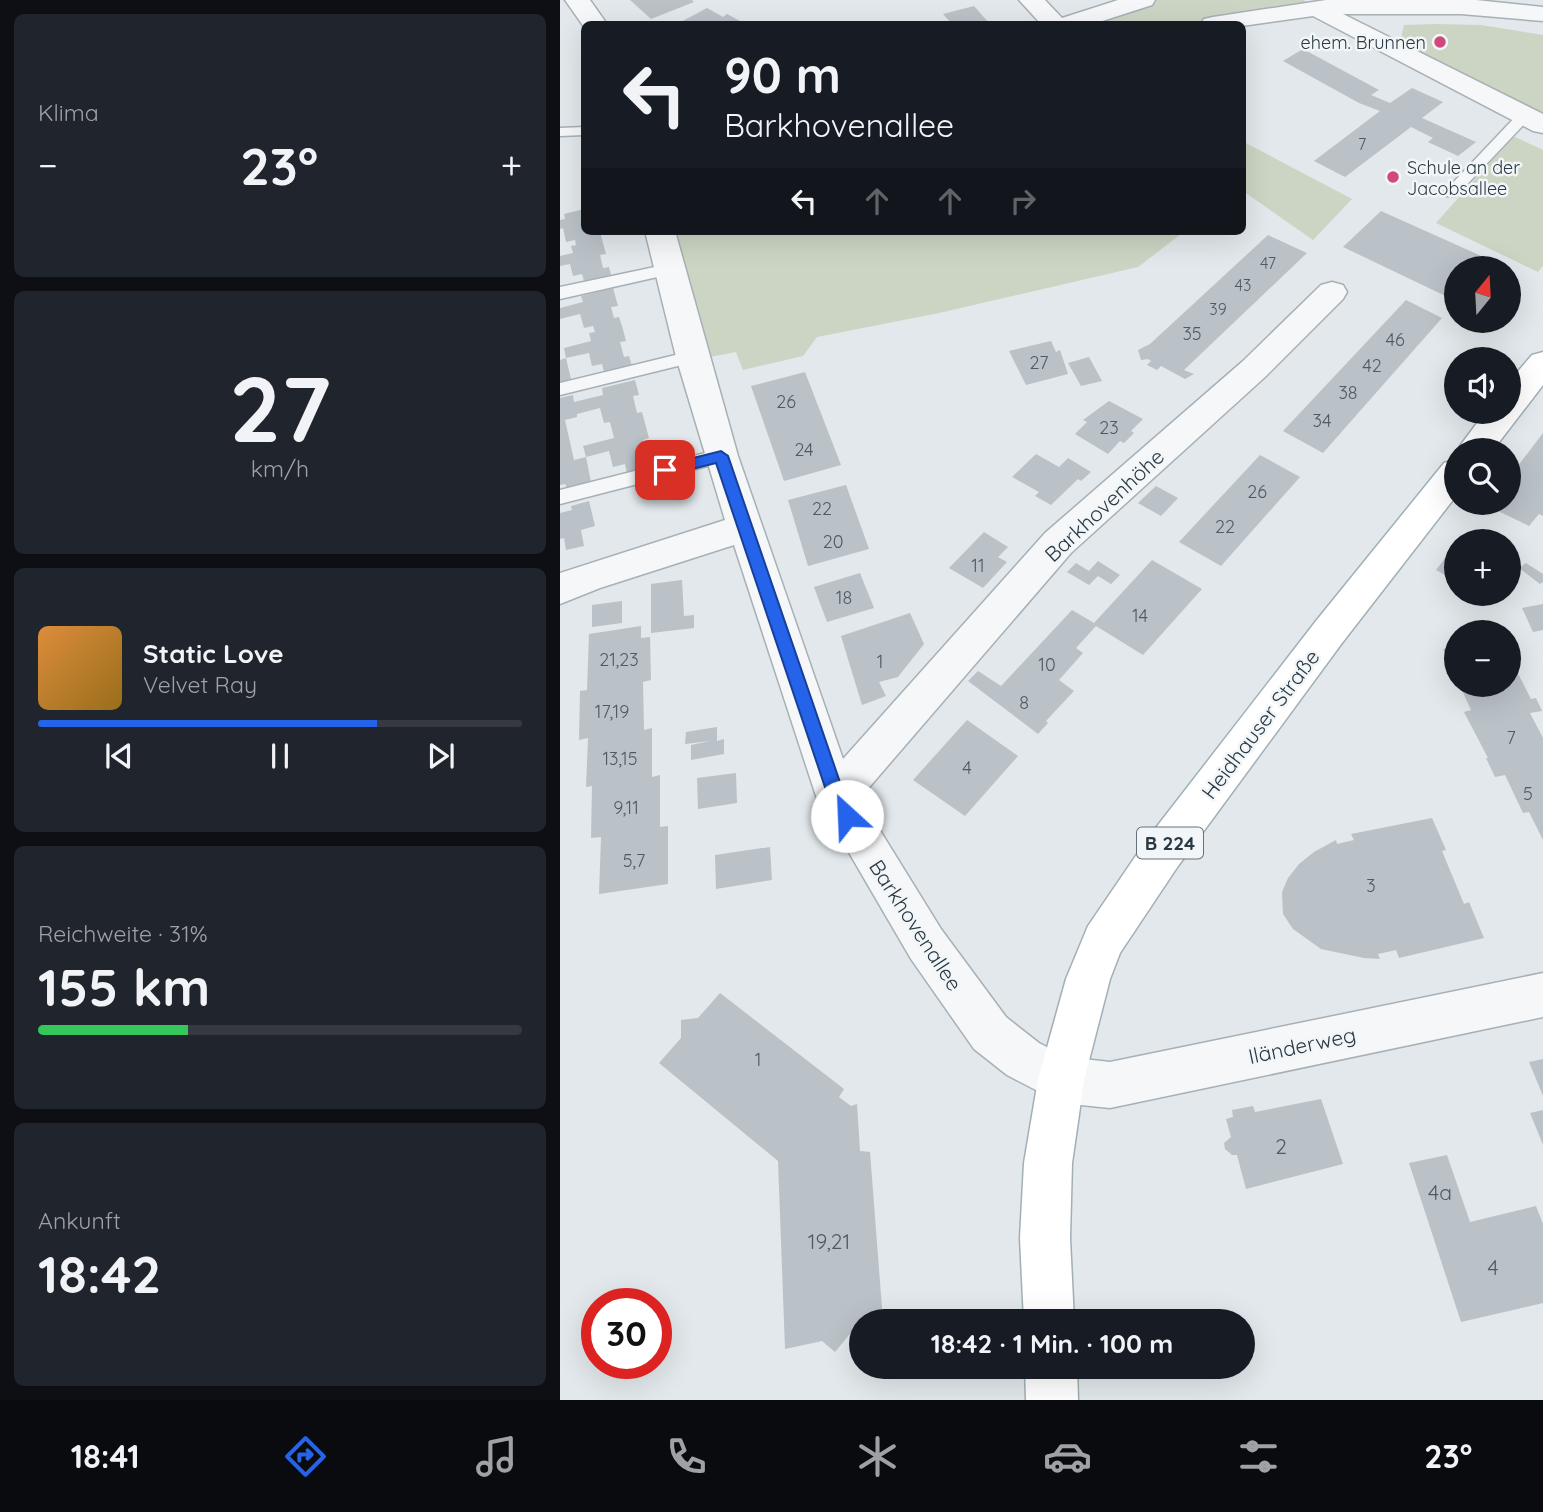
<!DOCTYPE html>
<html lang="de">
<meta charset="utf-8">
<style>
body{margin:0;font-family:Quicksand,sans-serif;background:#20242c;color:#f1f3f6;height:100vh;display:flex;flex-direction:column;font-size:26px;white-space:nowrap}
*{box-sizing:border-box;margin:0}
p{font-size:23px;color:#9ea1a6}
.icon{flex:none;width:38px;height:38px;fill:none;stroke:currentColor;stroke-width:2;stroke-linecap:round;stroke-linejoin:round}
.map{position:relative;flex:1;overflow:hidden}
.sheet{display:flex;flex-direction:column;gap:14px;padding:14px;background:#0d0f14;width:560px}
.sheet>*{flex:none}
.hud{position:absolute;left:21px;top:21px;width:665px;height:214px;border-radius:10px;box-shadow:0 7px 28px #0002;background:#171b24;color:#f1f3f6;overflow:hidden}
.needle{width:46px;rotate:18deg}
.controls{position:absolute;left:884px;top:256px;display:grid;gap:14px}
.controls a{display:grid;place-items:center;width:77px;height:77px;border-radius:50%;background:#171b24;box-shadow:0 7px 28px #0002;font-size:35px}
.speed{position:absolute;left:21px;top:1288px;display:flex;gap:14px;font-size:35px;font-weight:700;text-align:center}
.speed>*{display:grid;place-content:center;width:91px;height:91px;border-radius:50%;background:#171b24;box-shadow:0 7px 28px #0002;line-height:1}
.speed .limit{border:10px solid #d22;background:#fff;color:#111}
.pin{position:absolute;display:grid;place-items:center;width:60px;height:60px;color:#fff;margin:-30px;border-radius:14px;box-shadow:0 4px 10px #0006}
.me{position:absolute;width:77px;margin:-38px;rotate:335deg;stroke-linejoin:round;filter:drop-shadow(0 0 5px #0008)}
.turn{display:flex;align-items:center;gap:24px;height:147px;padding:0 28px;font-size:32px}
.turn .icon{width:91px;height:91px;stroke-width:2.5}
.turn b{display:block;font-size:49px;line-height:60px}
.lanes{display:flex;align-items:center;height:66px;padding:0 28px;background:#0003;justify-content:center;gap:35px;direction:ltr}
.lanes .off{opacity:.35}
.big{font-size:52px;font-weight:800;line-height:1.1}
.sheet .card{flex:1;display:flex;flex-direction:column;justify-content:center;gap:10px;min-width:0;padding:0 24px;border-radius:10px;background:#20242c}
.sheet .dial{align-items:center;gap:0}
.dial b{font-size:91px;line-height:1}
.song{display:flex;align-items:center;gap:21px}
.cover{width:84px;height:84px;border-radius:10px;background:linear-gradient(135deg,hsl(30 70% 55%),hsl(40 70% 35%))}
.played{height:7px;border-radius:4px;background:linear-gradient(90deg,#2563eb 70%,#363941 70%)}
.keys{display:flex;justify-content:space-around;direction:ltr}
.heat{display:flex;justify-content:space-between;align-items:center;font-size:38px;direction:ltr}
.charge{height:10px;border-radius:5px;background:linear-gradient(90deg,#34c759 31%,#363941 0)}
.trip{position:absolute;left:289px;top:1309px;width:406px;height:70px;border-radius:35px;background:#171b24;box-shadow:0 7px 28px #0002;font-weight:800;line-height:70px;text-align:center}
.menu{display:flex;height:112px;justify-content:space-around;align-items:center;background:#090b0e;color:#9ea1a6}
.menu .icon{width:49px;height:49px}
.menu .selected{color:#2563eb}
.menu b{font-size:32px;color:#f1f3f6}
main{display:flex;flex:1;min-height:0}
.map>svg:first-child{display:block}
.green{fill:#ccd5c4}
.building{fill:#bac2c8}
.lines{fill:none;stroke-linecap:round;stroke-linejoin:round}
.lane-casing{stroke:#a7b0b5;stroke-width:3}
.street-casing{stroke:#a7b0b5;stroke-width:3}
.primary-casing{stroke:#a2afb7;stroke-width:3}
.lane{fill:#f5f7f9;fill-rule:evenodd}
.street{fill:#f5f7f9;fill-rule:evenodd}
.primary{fill:#fff;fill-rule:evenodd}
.route{fill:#2563eb;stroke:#184099;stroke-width:2}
.poi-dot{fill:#cf497a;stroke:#f2f6f8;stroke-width:2.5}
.labels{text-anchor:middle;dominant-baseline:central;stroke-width:5;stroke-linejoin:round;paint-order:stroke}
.far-number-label{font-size:16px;fill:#4e5b64}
.far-poi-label{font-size:18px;fill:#2a3943;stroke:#f2f6f8;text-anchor:end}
.number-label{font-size:18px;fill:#4e5b64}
.shield{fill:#f2f6f8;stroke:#667279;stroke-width:2}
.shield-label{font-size:19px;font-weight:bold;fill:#2a3943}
.street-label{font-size:21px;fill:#2a3943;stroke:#f2f6f8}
.near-number-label{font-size:21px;fill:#4e5b64}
</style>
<main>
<section class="sheet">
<div class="card"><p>Klima</p>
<div class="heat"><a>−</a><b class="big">23°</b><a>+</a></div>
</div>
<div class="card dial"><b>27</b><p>km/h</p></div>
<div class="card">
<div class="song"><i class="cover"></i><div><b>Static Love</b><p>Velvet Ray</p></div></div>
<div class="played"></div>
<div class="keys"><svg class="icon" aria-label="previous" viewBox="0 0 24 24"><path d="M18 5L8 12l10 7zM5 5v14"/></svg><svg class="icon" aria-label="pause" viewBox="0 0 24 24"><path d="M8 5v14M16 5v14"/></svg><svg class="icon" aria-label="next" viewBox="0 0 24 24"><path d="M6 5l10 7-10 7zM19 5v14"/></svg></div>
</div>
<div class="card"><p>Reichweite · 31%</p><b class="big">155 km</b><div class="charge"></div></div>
<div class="card"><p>Ankunft</p><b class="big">18:42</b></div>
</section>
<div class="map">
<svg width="983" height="1400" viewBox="0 0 983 1400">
<rect width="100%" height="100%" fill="#e2e8eb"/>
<!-- green -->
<g class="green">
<path d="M589,0h155l6,9 -104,15h-130z"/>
<path d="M877,24l44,1 62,10v79l-143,-71 4,-18z"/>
<path d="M953,136l30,14v116l-5,6 -102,-49z"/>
<path d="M686,143l106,56 -39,41 -70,-49v-46z"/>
<path d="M101,231h524l-47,36 -199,46 -122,24 -14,19 -60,14 -7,-18 -42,8z"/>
</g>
<!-- building -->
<g class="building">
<path d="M70,0h62l2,2 -43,17z"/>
<path d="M414,6l16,18h-38l-9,-10z"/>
<path d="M147,8l16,9 4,-3 17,9 -67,1z"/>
<path d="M743,49l76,41 -8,5 19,8 22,-15 31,14 -21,16 54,24 -18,14 -30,-14 5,-4 -22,-11 -66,50 -31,-16 66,-50 -21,-8 -76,-42z"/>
<path d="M24,209v22l16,1 6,22 -6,1 3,13 6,-1 2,8 -27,6 -2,-7 -9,2 -3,-12 -10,2v-10l13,-3 -2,-7 5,-1 -1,-5 -9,2 -3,-14 -3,1v-9l5,-1 -1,-5z"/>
<path d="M821,211l107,48 -8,9h-24v33l-113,-54z"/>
<path d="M708,235l39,18 -123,117 10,4 -9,5 -24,-13 -4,4 -10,-5 4,-4 -3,-2 -7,1 -3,-10 12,-6z"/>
<path d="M53,288l5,18 -7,1 3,11 5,-1 3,9 4,15 -6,1 4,15 5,-1 3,10 -28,6 -2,-8 -10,2 -3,-13 -23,5 5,21 -11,3v-22l6,-2 -2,-10 27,-7 -2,-8 6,-1 -2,-6 -9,2 -4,-14 -20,5v-11l23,-6 -2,-6z"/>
<path d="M846,300l36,18 -119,135 -40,-22z"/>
<path d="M491,341l5,11 4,-2 8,24 -42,11 -17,-34z"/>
<path d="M529,357l13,24 -21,5 -13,-23z"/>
<path d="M245,372l36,93 -57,16 -33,-95z"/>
<path d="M75,380l4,15 -6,1 4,17 5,-1 7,26 -6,2 5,18 5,-2 3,10 -29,7 -2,-9 -12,3 -4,-16 -23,6 -3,-11 31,-8 -4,-16 -6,1 -4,-15 -23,6v3l-12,3 9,40 12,-3 5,25 -24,6 -2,-4 -5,1v-87l13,-3 1,7 29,-7 -1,-7z"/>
<path d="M549,401l34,18 -12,12 3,2 -10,10 -4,-2 -12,13 -33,-20 12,-12 -4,-2z"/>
<path d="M983,433v83l-4,-2 -10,12 -41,-20 3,-4h17v-23z"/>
<path d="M476,454l23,13 9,-9 23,14 -10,9 -3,-2 -27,26 -16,-9 4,-4 -27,-15z"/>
<path d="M700,455l40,22 -79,89 -42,-24z"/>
<path d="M286,485l23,64 -61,17 -20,-66z"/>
<path d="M596,486l22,12 -17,18 -23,-13z"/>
<path d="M29,501l6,25 -14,4 3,16 -18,4 -2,-12 -4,1v-26l12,-3 -1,-4z"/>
<path d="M424,532l24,15 -10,10 9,5 -24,26 -34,-20z"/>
<path d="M896,544v37l-20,-11z"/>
<path d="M592,560l50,29 -59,66 -47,-29 -20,22 7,5 -24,27 15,11 -28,30 2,2 -10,11 -70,-53 10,-10 23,15 71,-76 22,13z"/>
<path d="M538,561l22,14 -9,9 -13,-8 -9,9 -22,-13 9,-9 13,8z"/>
<path d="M966,563l17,11v8l-3,2 -21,-16z"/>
<path d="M300,573l14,35 -47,14 -13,-35z"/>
<path d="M122,580l2,36 10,-1v13l-43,5v-49z"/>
<path d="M62,601v22l-30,4v-22z"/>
<path d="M983,604v26l-10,2 -11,-24z"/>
<path d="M350,613l14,31 -26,33 -19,5 7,14 -24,9 -21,-69z"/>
<path d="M81,626v12l9,-1 1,43 -8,2 1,48 8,-2v49l8,-2v52l8,-1v58l-69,10 2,-57 -10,1 1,-52 -6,1 2,-49 -9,2 1,-49 7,-1 2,-56z"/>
<path d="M896,647v25l-13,-23z"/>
<path d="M948,654l23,45 5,-1 6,13 -12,2 13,25v102l-14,-28 -6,1 -18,-38 -10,2 -9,-19h2l-24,-46 7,-2 -10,-22 2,-1 -1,-3h46z"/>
<path d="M407,720l51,36 -53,60 -52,-36z"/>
<path d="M157,727v14l7,-2v15l-33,6v-15l19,-4 -25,3 1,-12z"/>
<path d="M176,773l1,30 -39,6 -1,-31z"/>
<path d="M872,818l14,32 -4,1 22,53 5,-2 15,36 -85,20 -3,-8 -18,4 2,5 -16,-1 -43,-9 -28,-20 -10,-15 -1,-22 6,-14 11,-14 15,-12 22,-12 1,4 17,-4 -3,-6z"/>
<path d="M210,847l2,33 -56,9 -1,-34z"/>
<path d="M160,993l124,96 -5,8 12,9 6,-2 3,47 10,1 13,169h-22v11l-12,3 -14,17 -13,-11 -37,8 -7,-188 -119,-98 22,-25v-18l17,-2z"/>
<path d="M983,1059v37l-14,-34z"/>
<path d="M761,1099l22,65 -97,25 -9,-34h-5l-7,-6 -1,-6 7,-6 -5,-18 7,-2 -1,-7 21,-4 2,6z"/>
<path d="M983,1110v35l-13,-32z"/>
<path d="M887,1155l23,67 66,-16 7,18v79l-82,19 -52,-159z"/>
</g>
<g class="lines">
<!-- lane casing -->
<g class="lane-casing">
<g id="lane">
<path d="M964,112l5,1 2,3 -2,3 -73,77h-10l-3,-3 3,-3 73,-77z"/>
<path d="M24,127v8l-24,1v-8z"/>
<path d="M109,264l8,5 -2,4 -115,26v-12z"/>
<path d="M132,351l6,2 3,4 -3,4 -138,34v-12z"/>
<path d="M161,449l6,2 3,5 -3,5 -167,43v-14z"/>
</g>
</g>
<!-- street casing -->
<g class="street-casing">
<g id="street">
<path d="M5,0h25l17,24h-23v3z"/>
<path d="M459,0h26l17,18 56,-18h37l-3,5 -59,19h-52z"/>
<path d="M916,0l67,7v14l-82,-7h-118l200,100v19l-10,-2 -220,-115 -71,10 -41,-2 3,-5 9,-2 113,-17z"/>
<path d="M85,231h30l63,225 105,303 202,-226 198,-172 78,-76 11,-3 11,3 4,7 -4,7 -78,78 -194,176 -211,245 81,131 65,88 33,26 27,14 44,5 433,-89v44l-433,91 -49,-5 -54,-28 -33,-26 -63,-90 -95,-163 -82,-251 -134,43 -40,16v-31l165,-53 -49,-163z"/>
</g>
</g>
<!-- primary casing -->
<g class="primary-casing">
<g id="primary">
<path d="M983,352v33l-50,65h-36l29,-39h22v-28l24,-28z"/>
<path d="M896,459v37l-114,147 -164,223 -58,87 -10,26 -26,101 -12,83 -2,75 4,83h-50l-4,-83 4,-75 14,-83 28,-101 22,-53 60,-88 168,-217 128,-158z"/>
<path d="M465,1367h52l1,33h-52z"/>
</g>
</g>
<!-- lane -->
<use href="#lane" class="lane"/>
<!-- street -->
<use href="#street" class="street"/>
<!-- primary -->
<use href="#primary" class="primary"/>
</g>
<!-- route -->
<path class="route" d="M161,451l7,5 116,338 11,22 -2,5 -6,2 -6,-2 -13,-25 -112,-333 -51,13 -7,-6 7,-5z"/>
<!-- markers -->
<g class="poi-dot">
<circle cx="880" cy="42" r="7"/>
<circle cx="833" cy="177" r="7"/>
</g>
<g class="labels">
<!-- far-number labels -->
<g class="far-number-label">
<text x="802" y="144">7</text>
<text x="708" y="263">47</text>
<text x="683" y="285">43</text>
<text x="658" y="309">39</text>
</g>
<!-- far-poi labels -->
<g class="far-poi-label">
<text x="866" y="42">ehem. Brunnen</text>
<text x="847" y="167" text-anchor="start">Schule an der<tspan x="847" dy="21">Jacobsallee</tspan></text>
</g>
<!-- number labels -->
<g class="number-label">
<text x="632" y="333">35</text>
<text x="835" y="339">46</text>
<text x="479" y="362">27</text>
<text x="812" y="365">42</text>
<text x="788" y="392">38</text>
<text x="226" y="401">26</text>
<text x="762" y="420">34</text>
<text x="549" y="427">23</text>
<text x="244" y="449">24</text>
<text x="697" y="491">26</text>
<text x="262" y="508">22</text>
<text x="665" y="526">22</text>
<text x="273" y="541">20</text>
<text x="418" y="565">11</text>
<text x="284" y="597">18</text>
<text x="580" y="615">14</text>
<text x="59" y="659">21,23</text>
<text x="320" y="661">1</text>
<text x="487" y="664">10</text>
<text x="464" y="702">8</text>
<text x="52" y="711">17,19</text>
<text x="951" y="737">7</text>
<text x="60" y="758">13,15</text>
<text x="407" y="767">4</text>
<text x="968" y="793">5</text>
<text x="66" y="807">9,11</text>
<text x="74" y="860">5,7</text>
<text x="811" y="885">3</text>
<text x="198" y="1059">1</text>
</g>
<!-- shield labels -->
<rect class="shield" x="577" y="827.5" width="66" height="31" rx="5"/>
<g class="shield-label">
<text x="610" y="843">B 224</text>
</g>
<!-- street labels -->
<g class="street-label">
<text transform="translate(544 505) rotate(-43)">Barkhovenhöhe</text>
<text transform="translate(700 724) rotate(-53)">Heidhauser Straße</text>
<text transform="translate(356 925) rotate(57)">Barkhovenallee</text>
<text transform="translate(742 1045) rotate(-12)">Iländerweg</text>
</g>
<!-- near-number labels -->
<g class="near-number-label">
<text x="721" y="1146">2</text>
<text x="880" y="1192">4a</text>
<text x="269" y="1241">19,21</text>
<text x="933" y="1267">4</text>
</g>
</g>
</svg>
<div class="controls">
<a><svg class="needle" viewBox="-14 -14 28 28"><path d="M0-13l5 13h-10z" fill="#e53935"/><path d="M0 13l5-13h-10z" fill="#9ea1a6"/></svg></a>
<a><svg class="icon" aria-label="sound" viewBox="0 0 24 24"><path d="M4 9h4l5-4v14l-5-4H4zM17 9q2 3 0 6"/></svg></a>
<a><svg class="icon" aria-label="search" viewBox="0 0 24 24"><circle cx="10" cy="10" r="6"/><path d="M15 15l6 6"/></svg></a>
<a>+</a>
<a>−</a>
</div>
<div class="speed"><div class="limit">30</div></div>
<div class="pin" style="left:105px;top:470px;background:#d93025"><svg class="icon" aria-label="arrive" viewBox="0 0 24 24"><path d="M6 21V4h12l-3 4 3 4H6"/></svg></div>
<svg class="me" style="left:287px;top:816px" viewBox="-20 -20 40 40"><circle r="19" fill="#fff"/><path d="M0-13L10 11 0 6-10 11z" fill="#2563eb"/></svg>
<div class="trip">18:42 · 1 Min. · 100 m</div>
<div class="hud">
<div class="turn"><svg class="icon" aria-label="left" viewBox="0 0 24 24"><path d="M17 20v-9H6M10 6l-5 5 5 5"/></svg><div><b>90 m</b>Barkhovenallee</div></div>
<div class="lanes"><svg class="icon" aria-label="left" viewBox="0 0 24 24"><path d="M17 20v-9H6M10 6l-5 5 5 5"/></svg><svg class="icon off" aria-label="ahead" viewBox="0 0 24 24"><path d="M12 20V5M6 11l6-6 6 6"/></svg><svg class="icon off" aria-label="ahead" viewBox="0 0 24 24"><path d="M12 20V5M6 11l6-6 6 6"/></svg><svg class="icon off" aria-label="right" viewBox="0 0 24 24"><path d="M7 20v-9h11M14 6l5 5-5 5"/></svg></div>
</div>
</div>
</main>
<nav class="menu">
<b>18:41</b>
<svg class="icon selected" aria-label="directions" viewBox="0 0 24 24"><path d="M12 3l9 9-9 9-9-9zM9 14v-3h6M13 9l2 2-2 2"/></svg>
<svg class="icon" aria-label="music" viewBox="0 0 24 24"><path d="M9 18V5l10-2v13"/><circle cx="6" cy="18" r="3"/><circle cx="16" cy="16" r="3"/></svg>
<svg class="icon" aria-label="phone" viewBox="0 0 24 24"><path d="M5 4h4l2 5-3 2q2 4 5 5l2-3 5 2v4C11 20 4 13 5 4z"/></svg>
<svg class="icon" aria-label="climate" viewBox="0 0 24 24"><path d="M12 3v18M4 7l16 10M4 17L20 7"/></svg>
<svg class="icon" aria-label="car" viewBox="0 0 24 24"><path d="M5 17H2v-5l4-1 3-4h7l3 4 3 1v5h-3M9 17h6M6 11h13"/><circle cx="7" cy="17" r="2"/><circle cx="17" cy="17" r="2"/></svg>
<svg class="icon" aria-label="filters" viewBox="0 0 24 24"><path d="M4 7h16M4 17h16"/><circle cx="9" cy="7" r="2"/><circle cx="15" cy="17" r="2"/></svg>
<b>23°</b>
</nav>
